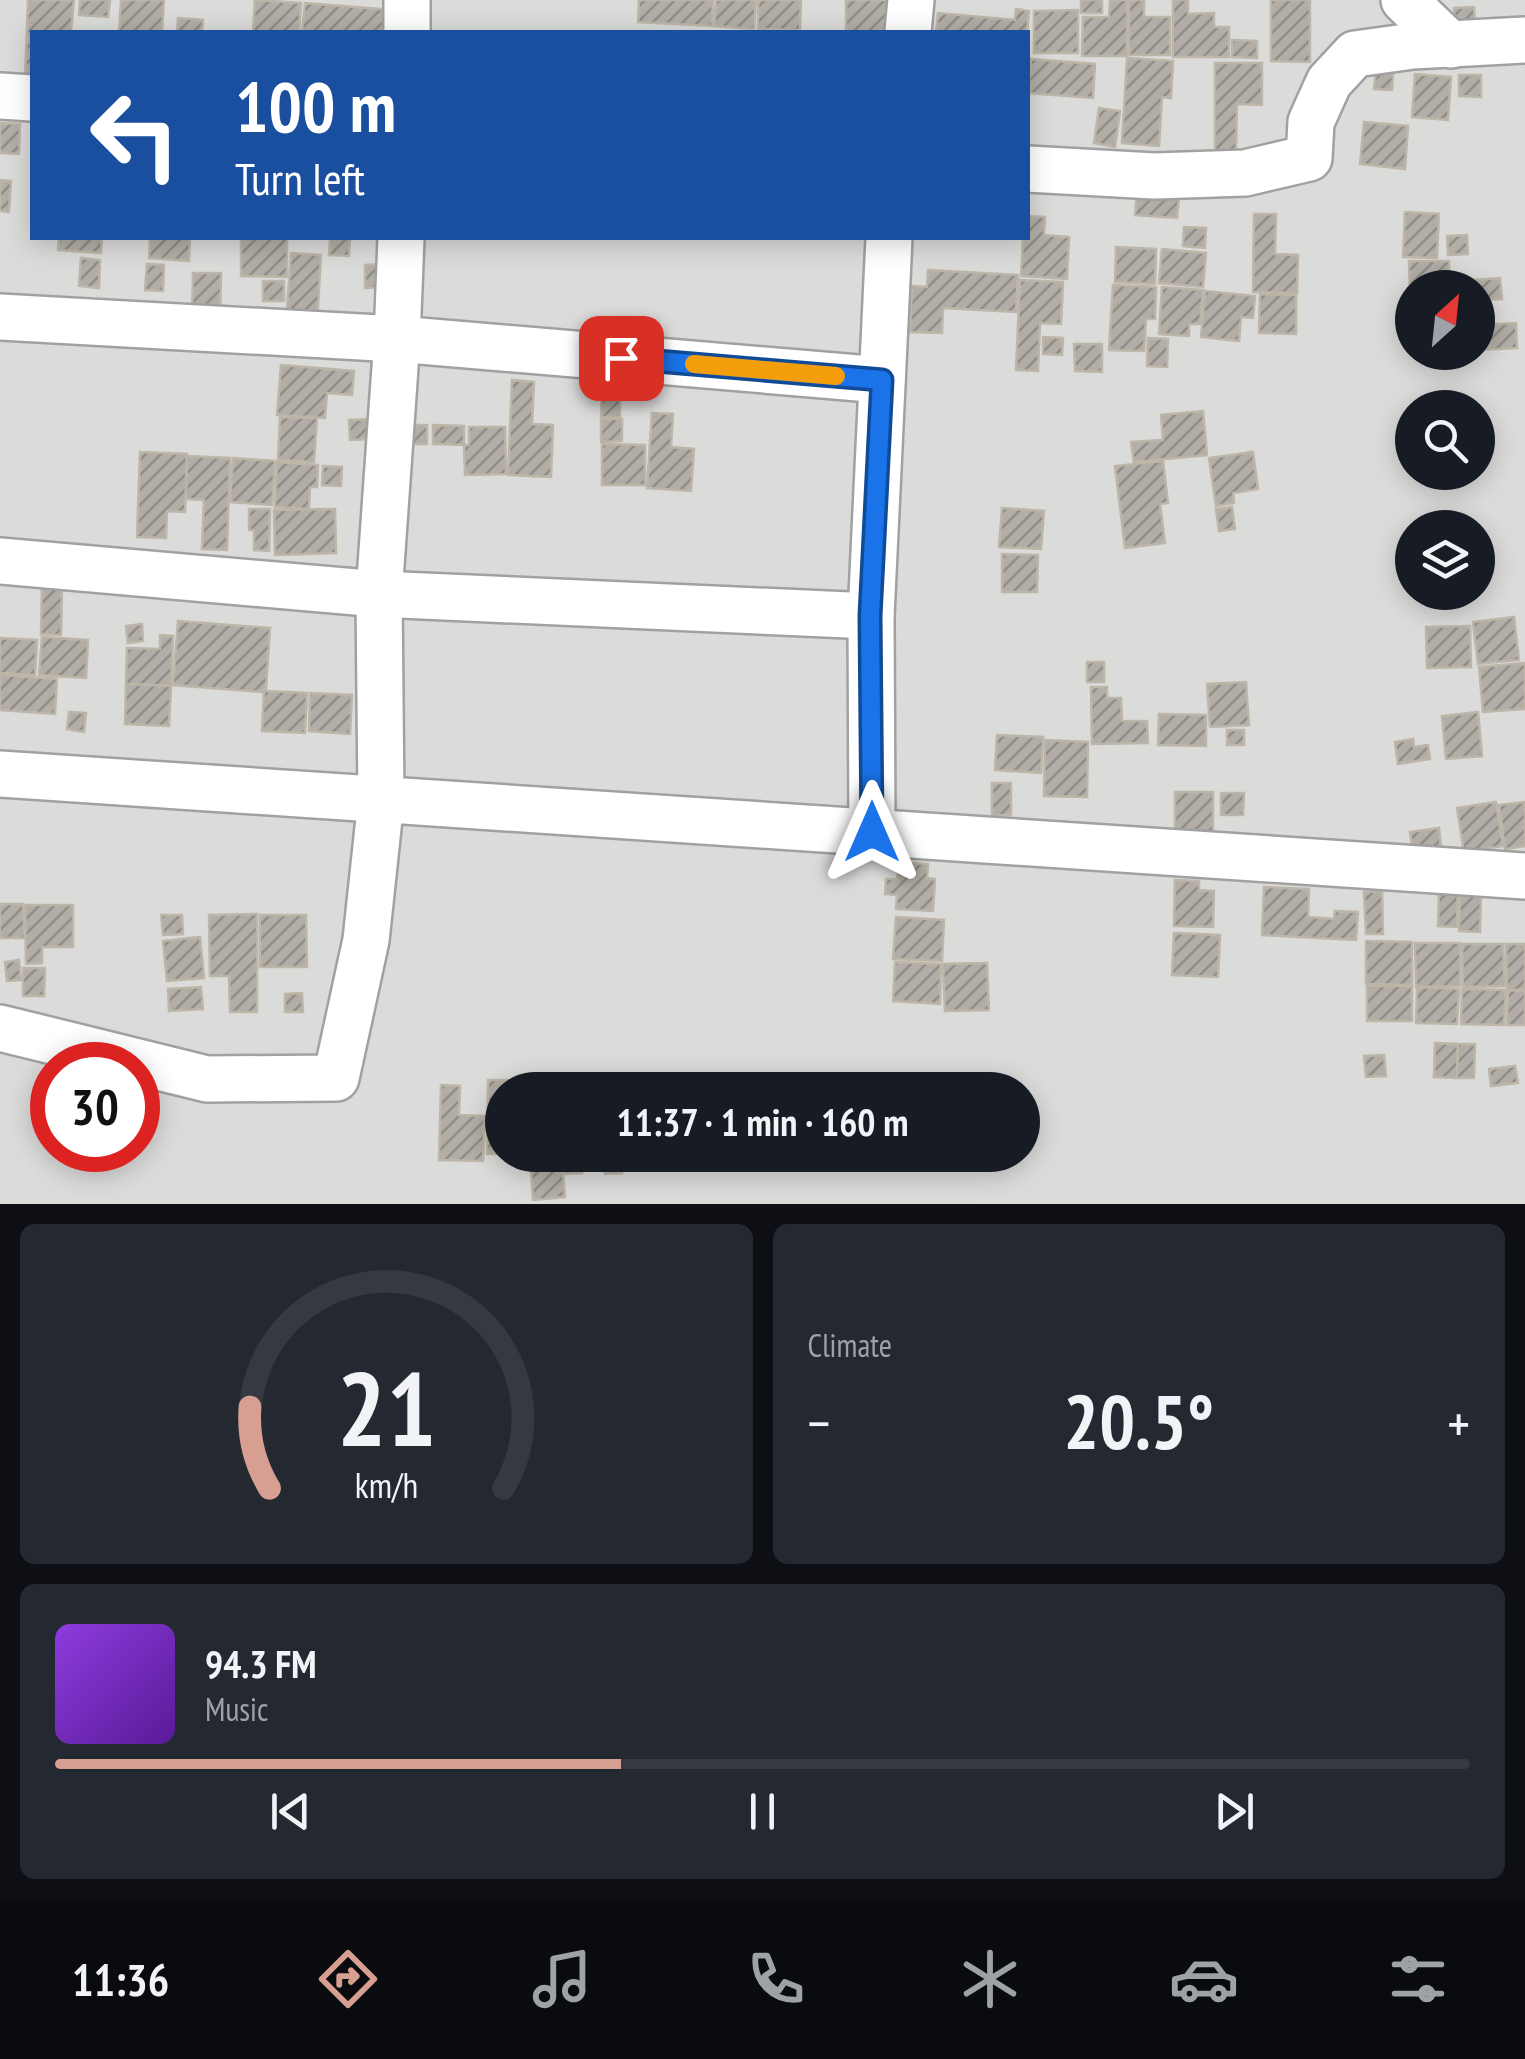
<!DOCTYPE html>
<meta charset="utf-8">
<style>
body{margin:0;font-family:"PT Sans Narrow",sans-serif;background:#242831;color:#f1f3f6;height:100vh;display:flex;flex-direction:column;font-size:38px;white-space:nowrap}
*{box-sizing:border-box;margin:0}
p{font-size:32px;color:#9ea1a6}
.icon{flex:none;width:55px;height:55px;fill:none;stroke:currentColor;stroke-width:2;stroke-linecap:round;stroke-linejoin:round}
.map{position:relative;height:1204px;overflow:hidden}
.drawer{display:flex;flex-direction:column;gap:20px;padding:20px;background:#0d0f14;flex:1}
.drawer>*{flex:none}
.guide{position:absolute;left:30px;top:30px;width:1000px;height:210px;border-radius:0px;box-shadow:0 5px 25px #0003;background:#1a4fa0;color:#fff;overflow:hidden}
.needle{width:65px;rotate:27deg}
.buttons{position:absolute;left:1395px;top:270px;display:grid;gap:20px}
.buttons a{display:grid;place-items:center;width:100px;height:100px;border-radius:50%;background:#171b24;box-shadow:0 5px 25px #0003;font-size:50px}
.speed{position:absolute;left:30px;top:1042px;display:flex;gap:20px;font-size:50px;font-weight:700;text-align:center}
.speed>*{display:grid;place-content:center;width:130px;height:130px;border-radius:50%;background:#171b24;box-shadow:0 5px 25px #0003;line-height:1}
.speed .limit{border:15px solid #d22;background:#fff;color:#111}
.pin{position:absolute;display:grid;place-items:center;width:85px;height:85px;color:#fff;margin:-42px;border-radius:20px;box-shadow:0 5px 15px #0006}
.me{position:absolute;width:110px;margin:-55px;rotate:0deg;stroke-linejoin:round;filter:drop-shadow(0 0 8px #0008)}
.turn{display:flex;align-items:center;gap:35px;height:210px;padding:0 40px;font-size:45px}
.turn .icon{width:130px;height:130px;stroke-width:2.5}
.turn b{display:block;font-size:70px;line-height:85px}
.big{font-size:75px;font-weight:700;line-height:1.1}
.drawer .widget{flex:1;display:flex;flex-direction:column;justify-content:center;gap:15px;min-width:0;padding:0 35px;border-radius:15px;background:#242831}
.drawer .dial{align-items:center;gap:0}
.dial svg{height:260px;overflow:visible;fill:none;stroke:#363941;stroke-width:7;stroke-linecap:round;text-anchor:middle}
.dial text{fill:#f1f3f6;stroke:none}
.song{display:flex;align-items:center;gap:30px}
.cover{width:120px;height:120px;border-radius:15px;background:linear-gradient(135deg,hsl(270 70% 55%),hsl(270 70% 35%))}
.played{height:10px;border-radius:5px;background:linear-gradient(90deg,#d69f91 40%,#363941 40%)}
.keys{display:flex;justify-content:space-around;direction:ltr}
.heat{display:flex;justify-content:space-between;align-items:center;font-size:55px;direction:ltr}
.drawer .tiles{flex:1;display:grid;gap:20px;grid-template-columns:1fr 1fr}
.widget:last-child{grid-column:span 2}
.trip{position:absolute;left:485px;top:1072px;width:555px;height:100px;border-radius:50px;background:#171b24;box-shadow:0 5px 25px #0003;font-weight:700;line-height:100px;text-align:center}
.dock{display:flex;height:160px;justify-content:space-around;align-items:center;background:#090b0e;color:#9ea1a6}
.dock .icon{width:70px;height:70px}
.dock .active{color:#d69f91}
.dock b{font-size:45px;color:#f1f3f6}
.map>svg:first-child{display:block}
.residential{fill:#dbdbda;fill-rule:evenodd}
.building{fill:url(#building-hatch);stroke:#bdb6a8;stroke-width:2.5}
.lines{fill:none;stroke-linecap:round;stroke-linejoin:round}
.minor-casing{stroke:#a1a1a1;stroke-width:50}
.minor{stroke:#fff;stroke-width:45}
.route-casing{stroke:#114b97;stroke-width:25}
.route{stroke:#1a73e8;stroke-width:18}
.slow{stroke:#f59e0b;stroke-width:18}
</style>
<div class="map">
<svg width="1525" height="1204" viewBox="0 0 1525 1204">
<defs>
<pattern id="building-hatch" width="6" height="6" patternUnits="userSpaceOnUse" patternTransform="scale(2.5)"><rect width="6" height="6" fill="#b2aea7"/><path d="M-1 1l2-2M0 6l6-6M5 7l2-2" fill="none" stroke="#908d87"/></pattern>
</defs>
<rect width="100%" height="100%" fill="#edece4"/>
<!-- residential -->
<path class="residential" d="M0,0h1525v1204h-1525zM32,32h996v206h-996zM1412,288h66v64h-66zM1412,408h66v64h-66zM1412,528h66v64h-66zM52,1065h86v85h-86zM502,1090h520v65h-520z"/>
<!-- building -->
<g class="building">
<path d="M28,0h46l-3,32h-39v48l-7,-1z"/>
<path d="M80,0h30l-2,17 -29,-2z"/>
<path d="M121,0h43l-2,32h-43z"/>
<path d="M255,0l46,3 -2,29h-46z"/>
<path d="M639,0h74l-1,26 -74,-4z"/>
<path d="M716,0h40l-2,29 -40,-3z"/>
<path d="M758,0h43l-1,30 -42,-1z"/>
<path d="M846,0h47l-1,32h-46z"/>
<rect x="1081" y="0" width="21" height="13"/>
<path d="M1110,0h17v56h-45l1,-39h26z"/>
<path d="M1129,0h15v17h26v38h-41z"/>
<path d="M1173,0h15v14l26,-1v14h15v30h-56z"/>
<path d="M1271,0h39v62l-39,-1z"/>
<path d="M305,3l87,7 -2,22h-88z"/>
<path d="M1474,7l1,19 -20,1 -1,-19z"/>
<path d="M1016,9l13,2 -2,21h-91l2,-19 77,7z"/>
<path d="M1078,10v43h-44v-42z"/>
<path d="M178,18l25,2 -1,12h-25z"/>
<path d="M1232,40l25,1v17l-25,-1z"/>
<path d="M1127,58l46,3 -2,37 -9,-1 -3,49 -37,-3z"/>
<path d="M1031,59l64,5 -2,34 -65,-5z"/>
<path d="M1215,63h47v42l-25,-1 -1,47h-21z"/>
<path d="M1376,71l17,2 -1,17 -18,-1z"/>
<path d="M1415,74l36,3 -3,43 -36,-3z"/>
<path d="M1459,75h22v22l-22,-1z"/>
<path d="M1099,108l21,3 -5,36 -21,-4z"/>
<path d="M1364,122l44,4 -3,43 -45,-5z"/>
<path d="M0,123l20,1 -1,30 -19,-1z"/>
<path d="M0,180l11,1 -2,31 -9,-1z"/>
<path d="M1137,194l42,3 -2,21 -42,-3z"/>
<path d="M1405,212l34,2 -2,44 -34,-1z"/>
<path d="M1254,214h22l-1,40 23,1 -1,38 -44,-1z"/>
<path d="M1028,216l17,1 -1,18 25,2 -2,42 -46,-3 2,-38h5z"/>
<path d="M1184,227l22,1 -1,20 -22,-2z"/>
<path d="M1467,235l1,19 -20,1 -1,-19z"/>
<path d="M59,238h43l-1,15 -43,-3z"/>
<path d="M150,238h40l-1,23 -40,-3z"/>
<path d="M241,238h46v39l-46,-1z"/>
<path d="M330,238h20l-1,18 -20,-1z"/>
<path d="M1116,247l40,2 -1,35 -40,-2z"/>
<path d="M1162,249l44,4 -3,34 -44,-4z"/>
<path d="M291,253l30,2 -4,69 -31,-2z"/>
<path d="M81,258l19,2 -1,28 -20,-2z"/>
<path d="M1409,261h40l1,27h-38v13h-2z"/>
<path d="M147,264l17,1 -1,26 -18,-1z"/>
<path d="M387,264v23l-22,1v-23z"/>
<path d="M928,270l90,5 -2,37 -73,-4 -1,25 -32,-1 2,-46 15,1z"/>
<path d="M193,273h28l-1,47 -28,-1z"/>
<path d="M1500,278l2,21 -24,1v-12h-17l-1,-7z"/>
<path d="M1020,280l43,2 -2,42 -21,-1 -2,48 -22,-1z"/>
<rect x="263" y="281" width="21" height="20"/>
<path d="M1113,285l43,2 -1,32h-9l-2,32 -35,-1z"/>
<path d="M1162,287l41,3 -3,34h-11v12l-30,-2z"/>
<path d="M1205,291l50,5 -2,22 -12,-1 -2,24 -38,-4z"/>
<path d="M1260,294l36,1v39l-37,-1z"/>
<path d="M1516,323l1,25 -39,2v-25z"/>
<path d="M1043,337l20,1 -1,17 -19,-1z"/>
<path d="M1148,338l20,1 -1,28 -20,-1z"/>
<path d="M1074,344h28v28l-27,-1z"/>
<path d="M281,365l73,6 -2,24 -25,-2 -2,25 -48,-3z"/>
<path d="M512,380l22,2 -2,42 21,1 -2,52 -43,-2z"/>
<path d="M602,391l18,1v25h-19z"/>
<path d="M1203,411l4,44 -73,7 -3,-20 32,-2 -2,-25z"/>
<path d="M652,413l21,1 -2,33 23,2 -3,42 -44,-3z"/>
<path d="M280,417l37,1 -3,44 -36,-2z"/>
<path d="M370,419l1,20 -21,1 -1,-20z"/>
<path d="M601,419h21v22l-21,1z"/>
<rect x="410" y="425" width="17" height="19"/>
<path d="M433,425l31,1v19l-31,-1z"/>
<path d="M469,427h36l1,47 -41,1 -1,-30h5z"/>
<path d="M602,444l43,1v40h-43z"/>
<path d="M140,452l47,2 -2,58 -18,-1 -1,27 -29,-1z"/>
<path d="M1253,452l5,37 -25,4 1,10 -18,3 -7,-48z"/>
<path d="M187,456l43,2 -3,92 -25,-1 2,-49 -18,-1z"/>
<path d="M233,458l42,3 -3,44 -42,-3z"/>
<path d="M1163,461l5,42 -8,1 5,39 -40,5 -10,-82z"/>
<path d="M277,462l41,3 -1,22h-7l-1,22 -34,-2z"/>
<path d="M323,466l19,1 -1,19 -19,-1z"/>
<path d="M1232,507l3,22 -16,2 -3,-22z"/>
<path d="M1002,508l42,3 -3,38 -42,-2z"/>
<path d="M249,509h21l-1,42 -15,-1v-20h-5z"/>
<path d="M335,509l1,44 -61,2 -1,-45z"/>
<path d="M1002,554l36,1 -1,37h-35z"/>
<path d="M42,586l20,1 -1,48 -20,-1z"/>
<path d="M1441,592h22l1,12 -22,2z"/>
<path d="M1514,617l5,43 -41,4 -5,-42z"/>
<path d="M178,621l92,7 -4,61h-3l-1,3 -89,-7z"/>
<path d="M142,624l1,17 -15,2 -2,-17z"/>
<path d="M1470,626l1,41 -44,1 -1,-41z"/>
<path d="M160,635l13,1 -2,50 -45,-2 1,-36 33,1z"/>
<path d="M42,637l46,3 -2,38 -47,-3z"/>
<path d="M0,638l37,2 -2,35 -35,-2z"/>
<rect x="1087" y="662" width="17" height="20"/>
<path d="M1525,663v46l-42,3 -4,-45z"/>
<path d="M0,675l57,4 -2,35 -55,-4z"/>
<path d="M1246,682l3,43 -39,2 -3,-43z"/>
<path d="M126,684l45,2 -2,40 -44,-2z"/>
<path d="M1091,687h16v11h14l1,23h25l1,22 -56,1z"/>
<path d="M264,691l43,2 -2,40 -43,-2z"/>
<path d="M310,693l42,2 -2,39 -41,-3z"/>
<path d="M69,712l17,1 -2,19 -17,-3z"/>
<path d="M1478,712l4,44 -36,3 -4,-43z"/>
<path d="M1159,714l47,1v31l-48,-1z"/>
<rect x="1227" y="730" width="17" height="15"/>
<path d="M997,735l46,2 -2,36 -46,-3z"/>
<path d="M1413,739l1,8 14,-2 2,14 -32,5 -3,-22z"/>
<path d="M1045,740l43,2 -1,55 -43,-1z"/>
<rect x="992" y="783" width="19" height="32"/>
<rect x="1175" y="792" width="38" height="47"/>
<path d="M1221,793h23l-1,22h-22z"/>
<path d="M1496,802l7,44 -39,6 -7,-44z"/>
<path d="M1525,802v44l-20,3 -6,-44z"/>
<path d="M1439,828l2,20 -28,4 -3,-20z"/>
<path d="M899,862l29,2 -1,14 8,1 -2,32 -37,-2 1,-14 -12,-1 1,-15h11z"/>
<path d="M1175,880l24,1v9l15,1 -1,36 -39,-1z"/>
<path d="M1264,887l45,2 -1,28 26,2 1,-8 23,1 -2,28 -94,-5z"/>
<path d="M1382,891l1,43h-17l-2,-42z"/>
<path d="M1439,893h19l-1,34 -19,-1z"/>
<path d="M1460,893l21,1 -1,38 -21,-1z"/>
<path d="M0,904h23l2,34h-25z"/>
<path d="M25,905h48v42h-31v16l-16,1z"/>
<path d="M257,914v98h-27l-1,-36h-19l-1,-61z"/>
<path d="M161,915h21l1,19 -20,1z"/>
<path d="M260,915h46l1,52h-47z"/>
<path d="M896,917l48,3 -2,41 -49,-2z"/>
<path d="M1174,933l46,2 -2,42 -46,-2z"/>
<path d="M200,937l4,41 -37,3 -4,-40z"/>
<path d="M1366,941l46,1v43l-46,-1z"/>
<path d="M1415,943h45v43l-44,1z"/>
<path d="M1462,944h41l2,42 -42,1z"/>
<path d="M1506,944h19v46h-18z"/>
<path d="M19,960l2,20 -14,1 -2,-19z"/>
<path d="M895,962l46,2 -1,40 -47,-3z"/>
<path d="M987,963l2,47 -44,1 -2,-47z"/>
<path d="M23,968h22l-1,28h-21z"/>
<rect x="1367" y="986" width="45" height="35"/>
<path d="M201,987l2,22 -34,2 -1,-22z"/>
<path d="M1417,987l42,2 -2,35 -41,-1z"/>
<path d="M1462,989l44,1 -2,35 -43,-1z"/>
<path d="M1508,990l17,1v34h-18z"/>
<path d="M302,993l1,19h-18v-18z"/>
<path d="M1435,1043l23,1 -1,34 -23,-1z"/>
<path d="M1458,1044h17l-1,34h-17z"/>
<path d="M1384,1055l2,21 -20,1 -2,-21z"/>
<path d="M1515,1066l3,17 -27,3 -2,-17z"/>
<path d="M488,1080h21v10h-7v64h-15z"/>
<path d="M441,1085l19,1 -1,29 26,1 -2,45 -44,-1z"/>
<path d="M530,1155h51l1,18 -19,1 2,23 -32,3z"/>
<path d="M603,1155h18l1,18 -17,1z"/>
</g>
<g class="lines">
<!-- minor casing -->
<g class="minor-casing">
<g id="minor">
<path d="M1404,0l47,45"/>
<path d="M407,32v-32"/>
<path d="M908,32l3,-32"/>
<path d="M0,96l32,2"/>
<path d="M1028,169l126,7 91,-3 64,-15 2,-36 18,-40 26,-28 58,-8 112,-6"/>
<path d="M0,317l397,22 485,41"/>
<path d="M0,561l379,33 492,22"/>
<path d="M0,774l1525,102"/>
<path d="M872,832l-1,-216 18,-378"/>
<path d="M0,1028l207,51 129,-1 30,-138 15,-140 -2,-206 18,-255 4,-101"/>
</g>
</g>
<!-- minor -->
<use href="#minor" class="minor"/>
</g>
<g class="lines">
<!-- route casing -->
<g class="route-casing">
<path id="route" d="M621,358l261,22 -12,236 2,216"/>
</g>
<!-- route -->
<use href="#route" class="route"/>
<!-- slow -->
<path class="slow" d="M694,364l142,12"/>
</g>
</svg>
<div class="buttons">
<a><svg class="needle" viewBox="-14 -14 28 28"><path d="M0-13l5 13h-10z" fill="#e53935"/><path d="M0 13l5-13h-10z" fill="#9ea1a6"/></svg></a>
<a><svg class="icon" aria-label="search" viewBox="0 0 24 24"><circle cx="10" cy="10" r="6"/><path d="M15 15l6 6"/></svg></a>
<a><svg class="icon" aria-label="layers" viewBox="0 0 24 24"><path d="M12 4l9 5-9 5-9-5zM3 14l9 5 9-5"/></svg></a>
</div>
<div class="speed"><div class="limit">30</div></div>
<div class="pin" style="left:621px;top:358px;background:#d93025"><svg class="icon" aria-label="arrive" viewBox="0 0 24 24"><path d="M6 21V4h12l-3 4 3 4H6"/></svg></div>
<svg class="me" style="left:872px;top:832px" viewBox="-20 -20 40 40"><path d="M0-17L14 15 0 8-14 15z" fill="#1a73e8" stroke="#fff" stroke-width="4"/></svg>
<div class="trip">11:37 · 1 min · 160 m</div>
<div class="guide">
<div class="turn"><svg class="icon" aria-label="left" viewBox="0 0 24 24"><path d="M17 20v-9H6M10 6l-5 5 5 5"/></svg><div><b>100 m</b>Turn left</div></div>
</div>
</div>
<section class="drawer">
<div class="tiles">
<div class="widget dial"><svg viewBox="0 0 100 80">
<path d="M14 69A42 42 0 1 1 86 69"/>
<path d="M14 69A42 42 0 0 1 8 44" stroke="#d69f91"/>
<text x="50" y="56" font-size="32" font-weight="700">21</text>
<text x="50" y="72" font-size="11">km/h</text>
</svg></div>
<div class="widget"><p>Climate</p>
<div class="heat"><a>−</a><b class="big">20.5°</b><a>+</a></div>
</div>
<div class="widget">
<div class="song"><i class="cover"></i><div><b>94.3 FM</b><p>Music</p></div></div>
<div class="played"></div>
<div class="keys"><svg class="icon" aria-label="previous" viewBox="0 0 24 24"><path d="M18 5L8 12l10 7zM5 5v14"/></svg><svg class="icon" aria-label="pause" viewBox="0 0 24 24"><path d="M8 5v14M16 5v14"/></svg><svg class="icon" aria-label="next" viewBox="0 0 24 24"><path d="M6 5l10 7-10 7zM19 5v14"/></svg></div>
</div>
</div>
</section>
<nav class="dock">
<b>11:36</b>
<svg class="icon active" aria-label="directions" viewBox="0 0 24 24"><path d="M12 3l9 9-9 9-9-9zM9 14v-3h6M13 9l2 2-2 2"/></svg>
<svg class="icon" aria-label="music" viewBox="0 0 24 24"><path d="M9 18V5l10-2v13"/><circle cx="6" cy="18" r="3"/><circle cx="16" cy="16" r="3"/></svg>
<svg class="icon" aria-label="phone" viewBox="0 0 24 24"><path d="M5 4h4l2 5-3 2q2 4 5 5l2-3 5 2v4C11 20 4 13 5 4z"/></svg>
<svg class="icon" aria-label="climate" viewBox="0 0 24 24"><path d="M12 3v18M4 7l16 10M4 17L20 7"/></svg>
<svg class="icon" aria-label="car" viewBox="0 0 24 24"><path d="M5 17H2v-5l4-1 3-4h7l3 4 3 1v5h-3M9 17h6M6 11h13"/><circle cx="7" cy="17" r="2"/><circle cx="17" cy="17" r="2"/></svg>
<svg class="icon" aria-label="filters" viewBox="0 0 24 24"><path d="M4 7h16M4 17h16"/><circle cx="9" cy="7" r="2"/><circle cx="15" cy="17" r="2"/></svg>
</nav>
